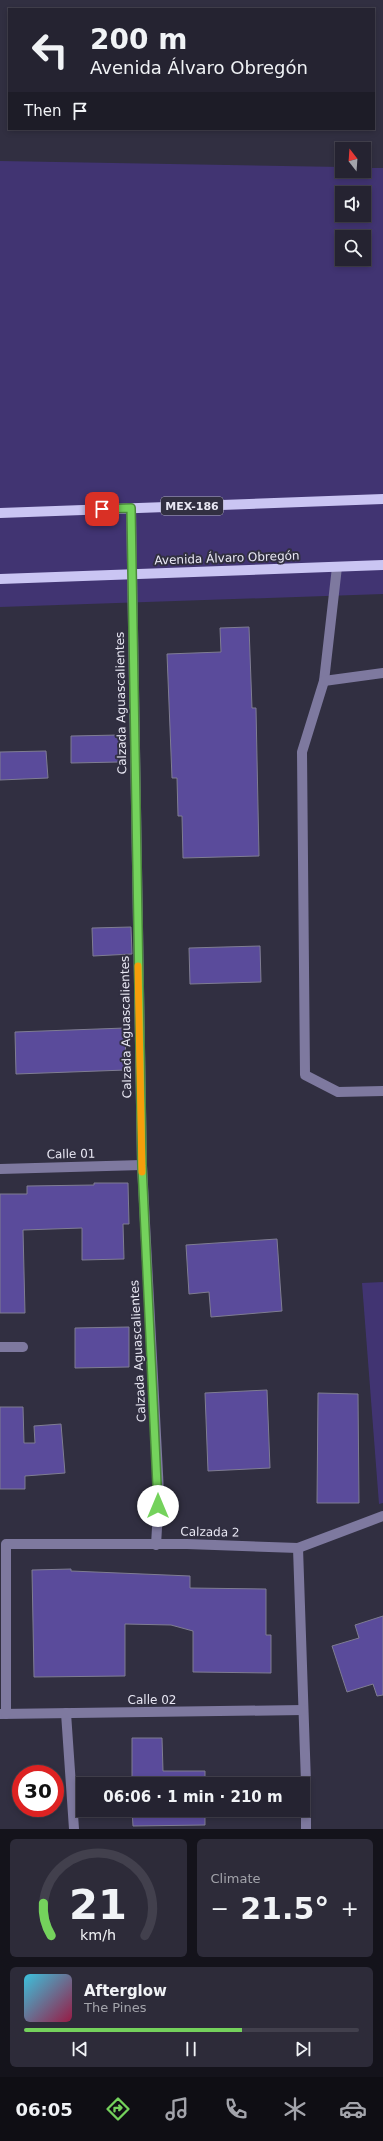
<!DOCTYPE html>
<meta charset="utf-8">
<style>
body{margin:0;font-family:"DejaVu Sans",sans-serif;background:#2d2b39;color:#f1f3f6;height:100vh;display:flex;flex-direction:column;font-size:15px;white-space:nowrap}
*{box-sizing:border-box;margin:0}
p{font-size:13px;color:#a3a4ab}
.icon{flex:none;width:22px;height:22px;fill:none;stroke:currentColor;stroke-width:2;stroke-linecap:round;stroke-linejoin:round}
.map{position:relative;height:1829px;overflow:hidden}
.details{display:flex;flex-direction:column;gap:10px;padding:10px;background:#14131b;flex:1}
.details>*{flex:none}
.guide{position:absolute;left:8px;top:8px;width:367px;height:122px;border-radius:0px;box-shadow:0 2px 6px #0003,0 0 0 1px #42404d;background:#252331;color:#f1f3f6;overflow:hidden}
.needle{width:26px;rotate:343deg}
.buttons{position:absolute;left:335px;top:142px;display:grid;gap:8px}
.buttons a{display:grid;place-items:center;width:36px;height:36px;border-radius:0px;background:#252331;box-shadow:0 2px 6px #0003,0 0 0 1px #42404d;font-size:20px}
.speed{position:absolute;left:12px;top:1765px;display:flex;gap:8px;font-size:20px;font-weight:700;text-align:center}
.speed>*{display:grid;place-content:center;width:52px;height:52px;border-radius:50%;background:#252331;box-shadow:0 2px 6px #0003,0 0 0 1px #42404d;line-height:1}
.speed .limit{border:6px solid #d22;background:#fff;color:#111}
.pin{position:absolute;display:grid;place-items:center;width:34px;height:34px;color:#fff;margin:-17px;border-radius:8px;box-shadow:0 2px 6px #0006}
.me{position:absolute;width:44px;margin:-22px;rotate:0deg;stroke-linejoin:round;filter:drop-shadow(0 0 3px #0008)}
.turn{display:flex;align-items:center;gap:14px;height:84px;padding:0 16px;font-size:18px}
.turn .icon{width:52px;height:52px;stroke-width:2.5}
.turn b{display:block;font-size:28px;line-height:34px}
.then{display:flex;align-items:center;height:38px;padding:0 16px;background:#0003;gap:8px;font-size:15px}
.big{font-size:30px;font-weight:700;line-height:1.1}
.details .tile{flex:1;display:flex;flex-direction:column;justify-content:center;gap:6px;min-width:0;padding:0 14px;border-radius:6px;background:#2d2b39}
.details .dial{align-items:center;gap:0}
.dial svg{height:104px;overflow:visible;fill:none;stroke:#42404d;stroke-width:7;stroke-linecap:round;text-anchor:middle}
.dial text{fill:#f1f3f6;stroke:none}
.song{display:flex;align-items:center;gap:12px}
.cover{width:48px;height:48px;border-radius:6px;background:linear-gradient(135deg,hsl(190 70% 55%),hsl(340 70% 35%))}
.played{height:4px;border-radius:2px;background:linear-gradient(90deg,#74d25c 65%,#42404d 65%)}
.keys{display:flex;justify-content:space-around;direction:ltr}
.heat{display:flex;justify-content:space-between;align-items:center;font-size:22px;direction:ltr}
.details .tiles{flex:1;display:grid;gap:10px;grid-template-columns:1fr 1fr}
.tile:last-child{grid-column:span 2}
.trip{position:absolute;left:76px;top:1777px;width:234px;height:40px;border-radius:0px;background:#252331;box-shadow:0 2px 6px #0003,0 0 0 1px #42404d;font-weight:700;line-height:40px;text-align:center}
.tabs{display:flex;height:64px;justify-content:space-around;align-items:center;background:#0f0e14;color:#a3a4ab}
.tabs .icon{width:28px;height:28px}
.tabs .on{color:#74d25c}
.tabs b{font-size:18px;color:#f1f3f6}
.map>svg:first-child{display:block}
.green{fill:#413472;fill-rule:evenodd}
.building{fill:#5a4b9b;stroke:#7f7d92}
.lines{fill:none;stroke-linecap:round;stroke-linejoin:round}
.minor{stroke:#7e799f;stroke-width:10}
.major{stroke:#cac5f3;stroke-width:10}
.route-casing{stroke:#4b883c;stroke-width:10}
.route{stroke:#74d25c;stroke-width:7}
.slow{stroke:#f59e0b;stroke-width:7}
.labels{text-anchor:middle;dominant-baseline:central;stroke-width:4;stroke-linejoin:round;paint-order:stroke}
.shield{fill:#312f41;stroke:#b1b0be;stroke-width:1}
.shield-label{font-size:11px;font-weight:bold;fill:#e8e7f3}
.street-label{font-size:12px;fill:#e8e7f3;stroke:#312f41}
</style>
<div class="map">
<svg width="383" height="1829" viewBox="0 0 383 1829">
<rect width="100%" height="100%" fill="#312f41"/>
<!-- green -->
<g class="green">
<path d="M0,161l342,6v4h22v-3h19v426l-383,13zM342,193h22v22h-22zM342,237h22v22h-22z"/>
<path d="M383,1282v221l-4,1 -17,-221z"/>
</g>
<!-- building -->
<g class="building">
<path d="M249,627l3,81h4l3,148 -76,2 -1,-42h-4l-1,-38h-5l-5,-124 54,-2 -1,-24z"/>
<path d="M119,735l1,27 -49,1v-27z"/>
<path d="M46,751l2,27 -48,2v-28z"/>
<path d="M131,927l1,27 -39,2 -1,-28z"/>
<path d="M260,946l1,36 -71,2 -1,-36z"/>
<path d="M125,1028l1,42 -110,4 -1,-42z"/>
<path d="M94,1183h34l1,41h-6l1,35 -42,1v-32l-59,2 2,83h-25v-119h27v-8l67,-1z"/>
<path d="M277,1239l5,72 -71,6 -2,-25 -20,2 -3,-49z"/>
<path d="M129,1327v40l-54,1v-40z"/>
<path d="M267,1390l3,78 -62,3 -3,-78z"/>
<path d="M318,1393l40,1 1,109h-42z"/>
<path d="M0,1407h23l1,36h11l-1,-17 27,-2 4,49 -40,3v13h-25z"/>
<path d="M71,1569v2l119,5v12l76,1v46h5v38l-78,-1v-41l-22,-6 -46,-1v52l-91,1 -2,-107z"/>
<path d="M383,1616v79l-6,1 -4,-12 -26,8 -15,-46 27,-8 -4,-13z"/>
<path d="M132,1738h30l1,33h42v13h-73z"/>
<path d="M132,1810h73v15l-72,1z"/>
</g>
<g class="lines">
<!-- minor -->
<g class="minor">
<path d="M131,508l11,657 17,328 -3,52"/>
<path d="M337,567l-13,114 -22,71 3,323 33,17 45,-1"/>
<path d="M324,681l59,-8"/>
<path d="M0,1169l142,-4"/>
<path d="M0,1347h23"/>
<path d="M298,1548l8,235v46"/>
<path d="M66,1713l8,116"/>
<path d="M0,1714l303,-4"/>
<path d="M6,1714v-170h181l111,4 85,-32"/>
</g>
<!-- major -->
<g class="major">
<path d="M0,513l383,-14"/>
<path d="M0,579l383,-14"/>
</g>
</g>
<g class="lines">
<!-- route casing -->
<g class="route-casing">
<path id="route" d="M102,509l29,-1 11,658 16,340"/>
</g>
<!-- route -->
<use href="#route" class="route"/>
<!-- slow -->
<path class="slow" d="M138,966l4,206"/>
</g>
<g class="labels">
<!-- shield labels -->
<rect class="shield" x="161" y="497" width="62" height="18" rx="3"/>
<g class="shield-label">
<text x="192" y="506">MEX-186</text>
</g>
<!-- street labels -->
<g class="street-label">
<text transform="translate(227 558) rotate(-2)">Avenida Álvaro Obregón</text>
<text transform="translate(121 703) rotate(-91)">Calzada Aguascalientes</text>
<text transform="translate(126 1027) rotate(-91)">Calzada Aguascalientes</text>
<text transform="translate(71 1154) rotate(-1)">Calle 01</text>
<text transform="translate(138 1351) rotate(-93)">Calzada Aguascalientes</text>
<text transform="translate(210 1532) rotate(1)">Calzada 2</text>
<text x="152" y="1700">Calle 02</text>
</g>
</g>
</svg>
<div class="buttons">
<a><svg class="needle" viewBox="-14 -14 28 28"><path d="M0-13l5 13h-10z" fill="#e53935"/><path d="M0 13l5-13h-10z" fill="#a3a4ab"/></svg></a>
<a><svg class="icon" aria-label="sound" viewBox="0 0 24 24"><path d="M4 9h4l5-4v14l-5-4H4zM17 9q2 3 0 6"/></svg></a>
<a><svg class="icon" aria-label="search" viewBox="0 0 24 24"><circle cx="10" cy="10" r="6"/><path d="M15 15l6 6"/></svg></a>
</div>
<div class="speed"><div class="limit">30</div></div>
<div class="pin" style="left:102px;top:509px;background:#d93025"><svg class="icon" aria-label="arrive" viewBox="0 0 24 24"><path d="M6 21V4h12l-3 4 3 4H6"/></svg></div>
<svg class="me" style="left:158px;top:1506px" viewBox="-20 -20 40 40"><circle r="19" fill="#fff"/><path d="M0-13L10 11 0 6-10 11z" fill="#74d25c"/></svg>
<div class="trip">06:06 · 1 min · 210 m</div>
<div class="guide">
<div class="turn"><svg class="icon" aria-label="left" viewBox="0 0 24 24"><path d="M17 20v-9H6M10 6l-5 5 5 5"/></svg><div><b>200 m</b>Avenida Álvaro Obregón</div></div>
<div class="then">Then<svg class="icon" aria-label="arrive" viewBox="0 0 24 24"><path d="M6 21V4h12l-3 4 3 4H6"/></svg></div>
</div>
</div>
<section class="details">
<div class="tiles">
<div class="tile dial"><svg viewBox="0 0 100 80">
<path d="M14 69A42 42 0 1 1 86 69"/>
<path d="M14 69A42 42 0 0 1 8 44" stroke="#74d25c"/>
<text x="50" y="56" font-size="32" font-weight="700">21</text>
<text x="50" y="72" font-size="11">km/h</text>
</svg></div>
<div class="tile"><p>Climate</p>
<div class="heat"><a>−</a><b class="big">21.5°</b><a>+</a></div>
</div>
<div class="tile">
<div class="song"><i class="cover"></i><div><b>Afterglow</b><p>The Pines</p></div></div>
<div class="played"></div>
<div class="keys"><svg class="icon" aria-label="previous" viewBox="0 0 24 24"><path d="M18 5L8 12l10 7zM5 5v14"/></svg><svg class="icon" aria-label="pause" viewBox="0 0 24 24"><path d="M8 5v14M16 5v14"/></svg><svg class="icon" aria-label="next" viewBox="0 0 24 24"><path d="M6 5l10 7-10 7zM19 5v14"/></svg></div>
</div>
</div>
</section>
<nav class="tabs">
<b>06:05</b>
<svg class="icon on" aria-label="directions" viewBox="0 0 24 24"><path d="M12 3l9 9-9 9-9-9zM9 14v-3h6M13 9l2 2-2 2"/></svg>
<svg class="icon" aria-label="music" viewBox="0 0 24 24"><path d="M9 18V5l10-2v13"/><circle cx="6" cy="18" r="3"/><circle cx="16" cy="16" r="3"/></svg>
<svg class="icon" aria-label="phone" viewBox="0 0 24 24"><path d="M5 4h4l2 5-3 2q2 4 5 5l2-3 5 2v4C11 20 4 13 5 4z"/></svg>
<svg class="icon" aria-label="climate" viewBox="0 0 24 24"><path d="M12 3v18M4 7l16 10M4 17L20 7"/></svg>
<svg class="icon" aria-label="car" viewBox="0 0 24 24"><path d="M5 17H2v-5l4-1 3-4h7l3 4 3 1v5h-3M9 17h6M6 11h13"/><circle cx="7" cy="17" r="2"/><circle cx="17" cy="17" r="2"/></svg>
</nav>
